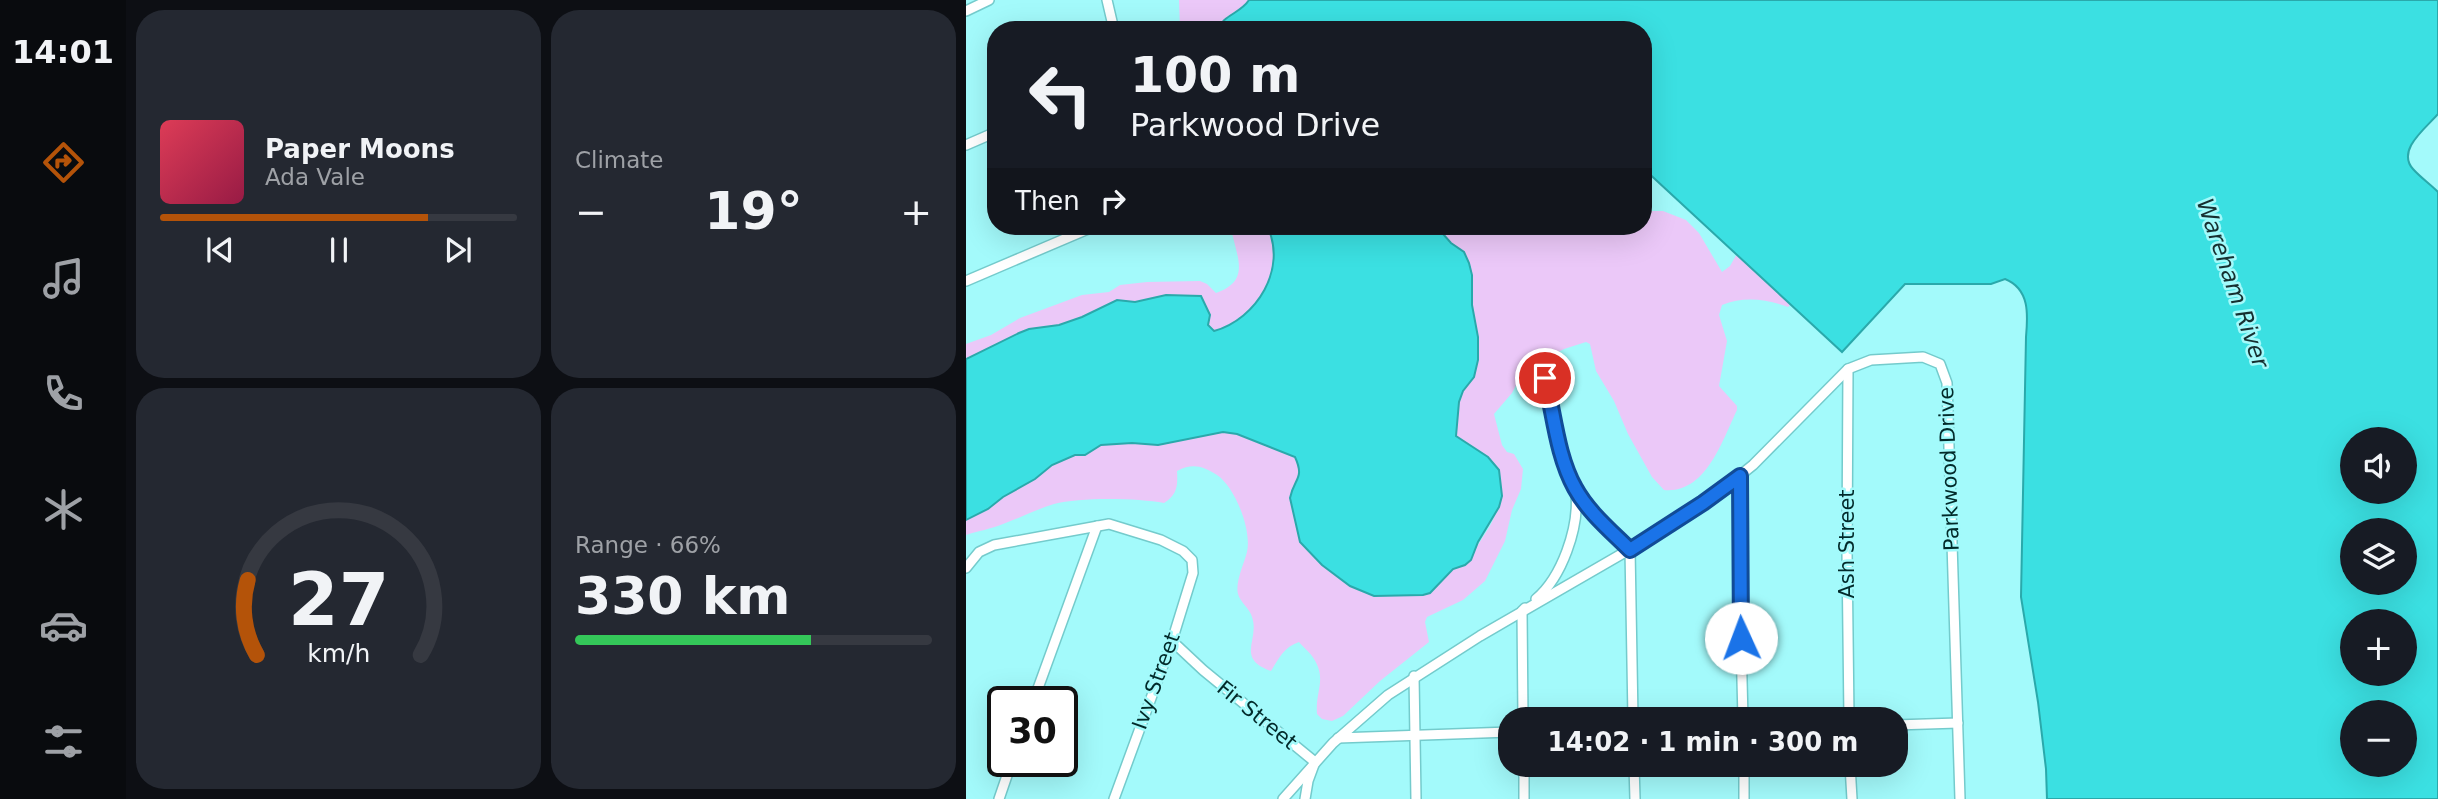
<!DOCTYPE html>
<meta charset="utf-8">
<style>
body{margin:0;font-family:"DejaVu Sans",sans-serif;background:#242831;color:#f1f3f6;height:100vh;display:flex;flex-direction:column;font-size:26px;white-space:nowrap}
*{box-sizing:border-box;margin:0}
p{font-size:23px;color:#9ea1a6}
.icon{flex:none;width:38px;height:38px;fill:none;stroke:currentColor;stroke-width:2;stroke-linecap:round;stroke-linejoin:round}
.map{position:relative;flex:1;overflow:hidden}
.panel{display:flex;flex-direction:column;gap:10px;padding:10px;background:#0d0f14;width:840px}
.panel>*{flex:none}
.banner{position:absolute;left:21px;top:21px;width:665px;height:214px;border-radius:28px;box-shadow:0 7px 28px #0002;background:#171b24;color:#f1f3f6;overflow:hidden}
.buttons{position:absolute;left:1374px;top:427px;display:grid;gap:14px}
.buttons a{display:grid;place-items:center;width:77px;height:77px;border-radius:50%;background:#171b24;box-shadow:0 7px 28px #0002;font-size:35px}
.speed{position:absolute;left:21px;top:686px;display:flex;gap:14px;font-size:35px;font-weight:700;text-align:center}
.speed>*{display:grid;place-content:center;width:91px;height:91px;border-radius:50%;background:#171b24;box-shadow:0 7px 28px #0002;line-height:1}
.speed .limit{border:4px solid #111;border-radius:10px;background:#fff;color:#111}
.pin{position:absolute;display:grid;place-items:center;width:60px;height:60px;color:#fff;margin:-30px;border:4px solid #fff;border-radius:50%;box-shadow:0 2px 7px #0007}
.me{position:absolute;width:77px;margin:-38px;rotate:358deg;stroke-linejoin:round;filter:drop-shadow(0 0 5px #0008)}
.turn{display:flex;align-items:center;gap:24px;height:147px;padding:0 28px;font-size:32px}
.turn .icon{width:91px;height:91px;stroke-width:2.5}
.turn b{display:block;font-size:49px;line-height:60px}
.then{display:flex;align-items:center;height:66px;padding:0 28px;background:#0003;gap:14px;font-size:26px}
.big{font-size:52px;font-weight:600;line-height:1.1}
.panel .card{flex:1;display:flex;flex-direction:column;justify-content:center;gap:10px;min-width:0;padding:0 24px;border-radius:28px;background:#242831}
.panel .dial{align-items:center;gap:0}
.dial svg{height:182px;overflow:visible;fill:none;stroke:#363941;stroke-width:7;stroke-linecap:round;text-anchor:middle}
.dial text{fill:#f1f3f6;stroke:none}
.song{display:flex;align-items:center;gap:21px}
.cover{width:84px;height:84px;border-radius:10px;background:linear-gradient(135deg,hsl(350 70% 55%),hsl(340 70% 35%))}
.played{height:7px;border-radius:4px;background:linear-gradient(90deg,#b45309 75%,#363941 75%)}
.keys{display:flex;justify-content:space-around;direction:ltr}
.heat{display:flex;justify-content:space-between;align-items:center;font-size:38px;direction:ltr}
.charge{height:10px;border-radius:5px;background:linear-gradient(90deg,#34c759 66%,#363941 0)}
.panel .tiles{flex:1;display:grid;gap:10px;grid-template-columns:repeat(2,1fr)}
.trip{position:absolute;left:532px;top:707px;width:410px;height:70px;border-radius:28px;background:#171b24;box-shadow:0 7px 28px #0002;font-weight:600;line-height:70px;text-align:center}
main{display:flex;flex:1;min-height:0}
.dock{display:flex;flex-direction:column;width:126px;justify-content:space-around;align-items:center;background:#090b0e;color:#9ea1a6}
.dock .icon{width:49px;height:49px}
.dock .on{color:#b45309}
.dock b{font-size:32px;color:#f1f3f6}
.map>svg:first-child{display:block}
.green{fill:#ebc8f8}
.water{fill:#3be0e2;stroke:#2aa9ab;stroke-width:2;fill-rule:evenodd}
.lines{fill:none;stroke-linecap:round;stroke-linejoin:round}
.minor-casing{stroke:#74cbcc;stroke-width:12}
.minor{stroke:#fff;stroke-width:9}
.route-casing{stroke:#114b97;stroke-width:18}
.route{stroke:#1a73e8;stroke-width:12}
.labels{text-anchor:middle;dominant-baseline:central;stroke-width:5;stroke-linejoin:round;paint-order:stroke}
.street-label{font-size:21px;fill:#022a2a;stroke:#a3fafb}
.water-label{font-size:23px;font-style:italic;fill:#162f30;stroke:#a3fafb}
</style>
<main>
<nav class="dock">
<b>14:01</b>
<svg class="icon on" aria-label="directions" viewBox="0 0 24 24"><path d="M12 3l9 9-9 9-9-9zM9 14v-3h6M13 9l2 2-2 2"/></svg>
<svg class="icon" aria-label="music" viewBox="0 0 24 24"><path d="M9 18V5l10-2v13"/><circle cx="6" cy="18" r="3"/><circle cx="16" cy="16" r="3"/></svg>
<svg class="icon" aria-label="phone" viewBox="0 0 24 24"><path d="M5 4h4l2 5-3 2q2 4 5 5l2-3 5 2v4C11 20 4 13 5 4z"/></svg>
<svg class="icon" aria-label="climate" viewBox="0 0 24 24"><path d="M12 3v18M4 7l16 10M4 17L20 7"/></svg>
<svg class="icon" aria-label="car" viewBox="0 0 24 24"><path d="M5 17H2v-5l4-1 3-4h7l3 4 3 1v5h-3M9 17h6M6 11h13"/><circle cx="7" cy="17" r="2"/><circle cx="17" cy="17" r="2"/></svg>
<svg class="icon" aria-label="filters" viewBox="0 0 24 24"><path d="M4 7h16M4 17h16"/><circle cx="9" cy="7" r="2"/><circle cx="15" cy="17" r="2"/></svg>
</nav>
<section class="panel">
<div class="tiles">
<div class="card">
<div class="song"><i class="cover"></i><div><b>Paper Moons</b><p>Ada Vale</p></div></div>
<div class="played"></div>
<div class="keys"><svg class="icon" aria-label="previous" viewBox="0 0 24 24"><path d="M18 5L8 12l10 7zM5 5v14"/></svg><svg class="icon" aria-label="pause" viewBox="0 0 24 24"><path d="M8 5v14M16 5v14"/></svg><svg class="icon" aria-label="next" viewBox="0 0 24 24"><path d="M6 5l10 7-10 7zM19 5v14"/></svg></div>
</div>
<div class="card"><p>Climate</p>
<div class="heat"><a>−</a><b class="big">19°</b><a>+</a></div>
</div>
<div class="card dial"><svg viewBox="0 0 100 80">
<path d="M14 69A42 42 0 1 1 86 69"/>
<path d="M14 69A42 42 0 0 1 10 36" stroke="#b45309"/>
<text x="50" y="56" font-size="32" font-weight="700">27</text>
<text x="50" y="72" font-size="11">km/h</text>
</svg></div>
<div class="card"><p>Range · 66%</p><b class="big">330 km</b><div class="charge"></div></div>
</div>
</section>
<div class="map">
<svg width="1472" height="799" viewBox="0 0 1472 799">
<rect width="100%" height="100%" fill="#a3fafb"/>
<!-- green -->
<g class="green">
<path d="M213,0h70v2c-10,9 -27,14 -32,28h-37z"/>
<path d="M677,211h20l23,9 13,13 23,39 8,-6 8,-14 65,41 -15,14c-22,-8 -44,-11 -66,-2l-3,10 8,26 -8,45 18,20v4c-15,31 -31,84 -73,80l-12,-13 -24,-43 -14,-33 -18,-30 -6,-27 -4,-2 -22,7 -30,16 -17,18 -5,10 -18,21 8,31 5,7 7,2 9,15 -2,20 -9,21 -7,31 -20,40 -22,19 -36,17 -2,5 4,20 -49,39 -37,35 -11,5 -10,-2 -5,-5c-2,-23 10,-34 -3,-55 -4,-7 -10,-11 -15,-17 -15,5 -20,16 -28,29 -36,-13 -11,-31 -19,-54 -2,-8 -12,-15 -14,-23 -3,-12 6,-30 9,-42 5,-22 -12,-65 -30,-77 -15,-9 -24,-12 -40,-4 1,15 0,24 -13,32 -27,-5 -84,-6 -110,1 -17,5 -34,14 -51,20 -12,5 -25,7 -37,11v-15l22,-11 15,-12 32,-18 17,-14 23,-10h10l16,-10 31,-2 26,2 65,-13 14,2 59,23c6,15 4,20 -5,33l88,106 54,-5 20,-22 12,-4 25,-39 9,-19v-38l-11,-12 -32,-21 3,-34 4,-11 11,-14 4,-40 -6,-32v-30l-3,-12 -5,-11 -14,-9 -14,-17h207z"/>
<path d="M265,226h36c21,42 -10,92 -53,105l-6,-6v-6l-42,-24 -31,7 -18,-2 -35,17 -23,8 -30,4 -10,4 -53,26v-15l25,-9 29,-17 62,-23 27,-3 11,-7 27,-3 53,-1 7,3 9,9c38,-13 18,-40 15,-67z"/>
</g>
<!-- water -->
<g class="water">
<path d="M283,0h1189v114c-12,14 -42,36 -25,55 7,8 17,15 25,23v607h-391l-1,-30 -8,-67 -17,-105 5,-260c2,-22 4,-48 -21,-58l-14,5h-86l-63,68 -199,-184v-138h-426c6,-15 24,-17 32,-30zM1386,439h52v53h-52zM1386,530h52v53h-52zM1386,621h52v53h-52zM1386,712h52v53h-52z"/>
<path d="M301,226h169l15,17 13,9 5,11 3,12v30l6,32v23l-4,17 -11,14 -4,11 -3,34 32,21 11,13 3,26 -3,11 -21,35 -7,18 -6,5 -12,4 -23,24 -7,2 -49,1 -24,-10 -28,-21 -22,-23 -10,-44c4,-20 15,-19 5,-41l-58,-23 -14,-2 -65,13 -26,-2 -31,2 -16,10h-10l-23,10 -17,14 -32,18 -15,12 -22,11v-161l53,-26 10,-4 30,-4 23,-8 35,-17 18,2 31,-7 35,1 9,19 -2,10 6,6c43,-12 74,-63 53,-105z"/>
</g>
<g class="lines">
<!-- minor casing -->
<g class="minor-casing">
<g id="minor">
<path d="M141,0l7,30"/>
<path d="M0,11l23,-11"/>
<path d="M0,145l30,-13"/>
<path d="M0,281l129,-55"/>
<path d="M882,369l-1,182 2,168"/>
<path d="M774,476l-1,88 4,155"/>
<path d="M611,491l23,29 30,29 3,170"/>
<path d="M0,568l13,-16 15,-7 115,-21 52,16 22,11 9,9 1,13 -21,68 -58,158"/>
<path d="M570,599c26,-22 43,-71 40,-105 0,-11 -10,-24 -13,-36 -7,-26 -11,-54 -18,-80"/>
<path d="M206,641l31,29 112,92 -7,19 -3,18"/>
<path d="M448,676l2,123"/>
<path d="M67,702l64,-176"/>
<path d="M557,719l-1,-108 3,-3"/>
<path d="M929,725l63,-2"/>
<path d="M372,738l172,-6"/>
<path d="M558,765v34"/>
<path d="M668,765l1,34"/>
<path d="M778,765v34"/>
<path d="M884,765l2,34"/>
<path d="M33,799l13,-38"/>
<path d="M317,799l50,-56 55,-48 92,-59 159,-92 79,-51 35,-28 95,-96 23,-9 52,-3 17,7 7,19 13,416"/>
</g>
</g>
<!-- minor -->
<use href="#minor" class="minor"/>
</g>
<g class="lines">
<!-- route casing -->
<g class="route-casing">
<path id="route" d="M579,378c9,36 12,78 30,110 13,24 36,43 55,62l73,-47 37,-27 1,162"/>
</g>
<!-- route -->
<use href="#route" class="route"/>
</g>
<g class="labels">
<!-- street labels -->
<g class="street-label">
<text transform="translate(983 469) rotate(-92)">Parkwood Drive</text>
<text transform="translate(881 544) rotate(-90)">Ash Street</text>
<text transform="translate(190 681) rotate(-70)">Ivy Street</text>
<text transform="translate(291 715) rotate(39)">Fir Street</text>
</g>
<!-- water labels -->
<g class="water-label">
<text transform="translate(1267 283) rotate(71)">Wareham River</text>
</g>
</g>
</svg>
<div class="buttons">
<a><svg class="icon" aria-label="sound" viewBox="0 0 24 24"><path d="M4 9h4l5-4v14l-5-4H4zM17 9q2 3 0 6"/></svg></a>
<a><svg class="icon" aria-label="layers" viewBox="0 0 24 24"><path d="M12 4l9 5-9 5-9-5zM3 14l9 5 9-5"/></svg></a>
<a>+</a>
<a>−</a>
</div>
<div class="speed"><div class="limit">30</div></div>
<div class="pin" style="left:579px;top:378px;background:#d93025"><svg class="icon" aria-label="arrive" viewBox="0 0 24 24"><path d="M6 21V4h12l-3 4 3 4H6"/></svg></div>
<svg class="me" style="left:775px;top:638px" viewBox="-20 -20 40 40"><circle r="19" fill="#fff"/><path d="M0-13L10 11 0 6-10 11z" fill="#1a73e8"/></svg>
<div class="trip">14:02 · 1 min · 300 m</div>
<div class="banner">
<div class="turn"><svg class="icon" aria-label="left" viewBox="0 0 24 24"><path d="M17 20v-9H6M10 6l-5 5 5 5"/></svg><div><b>100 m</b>Parkwood Drive</div></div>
<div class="then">Then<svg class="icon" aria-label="right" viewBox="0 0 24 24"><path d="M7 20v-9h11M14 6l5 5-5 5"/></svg></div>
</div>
</div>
</main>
